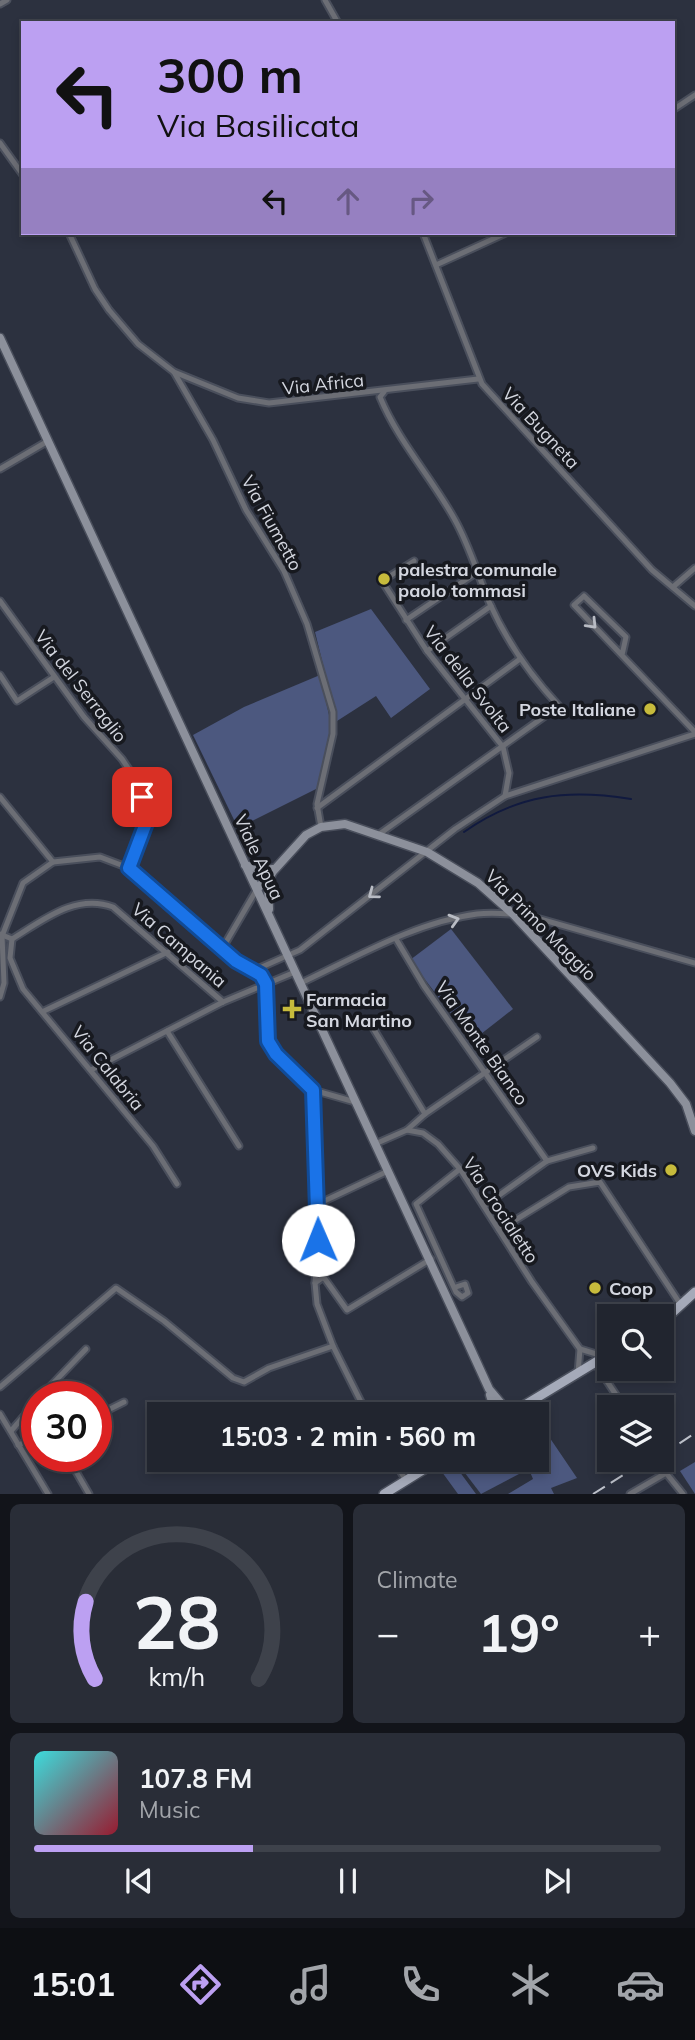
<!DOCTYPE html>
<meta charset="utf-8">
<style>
body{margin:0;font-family:Mulish,sans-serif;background:#292d37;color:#f1f3f6;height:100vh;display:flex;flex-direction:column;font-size:26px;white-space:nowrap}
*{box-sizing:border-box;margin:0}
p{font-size:23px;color:#a2a5aa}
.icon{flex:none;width:38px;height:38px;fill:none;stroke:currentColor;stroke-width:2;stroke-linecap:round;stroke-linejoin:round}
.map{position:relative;height:1494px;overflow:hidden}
.details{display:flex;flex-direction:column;gap:10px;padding:10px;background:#12141a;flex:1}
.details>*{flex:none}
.guide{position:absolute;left:21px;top:21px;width:654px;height:214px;border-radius:0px;box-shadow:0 4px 10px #0003,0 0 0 2px #3e424b;background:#bca0f2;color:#111;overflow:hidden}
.controls{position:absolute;left:597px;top:1304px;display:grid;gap:14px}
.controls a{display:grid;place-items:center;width:77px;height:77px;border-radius:0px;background:#21252f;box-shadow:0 4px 10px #0003,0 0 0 2px #3e424b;font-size:35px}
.speed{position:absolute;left:21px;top:1381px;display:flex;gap:14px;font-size:35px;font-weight:700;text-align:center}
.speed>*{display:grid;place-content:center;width:91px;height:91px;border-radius:50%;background:#21252f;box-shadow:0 4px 10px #0003,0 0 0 2px #3e424b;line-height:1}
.speed .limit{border:10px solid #d22;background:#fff;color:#111}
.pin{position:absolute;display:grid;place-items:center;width:60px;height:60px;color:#fff;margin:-30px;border-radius:14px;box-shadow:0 4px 10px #0006}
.me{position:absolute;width:77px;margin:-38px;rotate:359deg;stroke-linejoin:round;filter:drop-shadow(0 0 5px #0008)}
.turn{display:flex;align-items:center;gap:24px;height:147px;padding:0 21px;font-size:32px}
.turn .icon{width:91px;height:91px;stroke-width:2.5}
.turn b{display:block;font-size:49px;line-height:60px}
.lanes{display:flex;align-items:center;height:66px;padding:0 21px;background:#0003;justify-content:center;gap:35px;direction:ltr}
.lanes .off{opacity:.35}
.big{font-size:52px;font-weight:700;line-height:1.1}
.details .card{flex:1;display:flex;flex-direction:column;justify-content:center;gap:10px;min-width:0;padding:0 24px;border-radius:10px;background:#292d37}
.details .dial{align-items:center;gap:0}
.dial svg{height:182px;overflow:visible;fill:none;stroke:#3e424b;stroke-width:7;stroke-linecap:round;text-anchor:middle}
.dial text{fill:#f1f3f6;stroke:none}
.song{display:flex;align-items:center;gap:21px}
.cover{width:84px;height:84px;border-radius:10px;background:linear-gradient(135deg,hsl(180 70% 55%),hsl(350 70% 35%))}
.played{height:7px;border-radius:4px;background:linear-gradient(90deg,#bca0f2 35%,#3e424b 35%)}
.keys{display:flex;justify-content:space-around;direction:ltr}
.heat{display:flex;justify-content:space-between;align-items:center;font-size:38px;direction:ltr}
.details .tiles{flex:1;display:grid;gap:10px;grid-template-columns:1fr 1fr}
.card:last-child{grid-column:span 2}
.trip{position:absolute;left:147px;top:1402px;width:402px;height:70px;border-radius:0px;background:#21252f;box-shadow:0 4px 10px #0003,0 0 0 2px #3e424b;font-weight:700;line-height:70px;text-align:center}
.tab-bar{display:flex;height:112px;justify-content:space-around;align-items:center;background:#0d0f13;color:#a2a5aa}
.tab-bar .icon{width:49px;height:49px}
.tab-bar .active{color:#bca0f2}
.tab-bar b{font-size:32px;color:#f1f3f6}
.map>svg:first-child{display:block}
.green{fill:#4c587f}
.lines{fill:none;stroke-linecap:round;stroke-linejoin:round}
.stream{stroke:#111a3f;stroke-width:2}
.street-casing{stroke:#4a4f5c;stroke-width:9}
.secondary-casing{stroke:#4a4f5c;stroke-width:11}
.primary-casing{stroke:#4a4f5c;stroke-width:12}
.street{stroke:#6c6e75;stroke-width:5}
.secondary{stroke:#8c909b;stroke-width:8}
.primary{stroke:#a5aab9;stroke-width:9}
.rail{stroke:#bdc1ca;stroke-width:2;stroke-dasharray:14 7;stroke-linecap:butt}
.oneway{stroke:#b9bcc4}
.route-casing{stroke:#114b97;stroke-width:18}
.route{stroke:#1a73e8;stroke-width:12}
.poi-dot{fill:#c7bb3c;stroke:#17191f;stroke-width:2.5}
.labels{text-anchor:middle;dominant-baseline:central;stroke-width:7;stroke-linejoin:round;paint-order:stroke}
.street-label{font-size:18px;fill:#d3d6df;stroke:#17191f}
.poi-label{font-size:18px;font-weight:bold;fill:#d3d6df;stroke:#17191f;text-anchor:start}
</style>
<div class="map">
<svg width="695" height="1494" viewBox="0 0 695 1494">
<rect width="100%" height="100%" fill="#2c313f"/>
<!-- green -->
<g class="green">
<path d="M371,609l59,80 -39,29 -15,-22 -39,25 -22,-89z"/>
<path d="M320,675l11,49 -13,64 -80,40 -45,-93 51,-28z"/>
<path d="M451,929l62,80 -41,32 -62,-81z"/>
<path d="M537,1419l40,59 -26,10 3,6h-46l25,-15 -8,-19h12z"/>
<path d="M446,1460h5l25,34h-18l-16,-22 -4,1 -4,-6z"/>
<path d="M455,1460h62l2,14 -38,20z"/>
<path d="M695,1462v32l-15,-23z"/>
</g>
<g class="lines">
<!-- stream -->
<path class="stream" d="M464,832c54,-38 103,-43 167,-33"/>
<!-- street casing -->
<g class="street-casing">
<g id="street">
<path d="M325,0l13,23"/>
<path d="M0,4l7,-4"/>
<path d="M674,109l21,-14"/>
<path d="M0,143l23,32"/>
<path d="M69,233l26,56 14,21 29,34 36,28 39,68 33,70 38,61 23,53 26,88v22l-16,70 4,23"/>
<path d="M423,233l59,151 170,186 43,36"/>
<path d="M436,265l70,-32"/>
<path d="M174,372l64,26 31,5 209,-24"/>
<path d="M0,469l48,-28"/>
<path d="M673,587l22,-19"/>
<path d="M0,601l84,116 38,42 14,21 11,38 -18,50"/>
<path d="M406,620l71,-48"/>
<path d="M427,651l64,-45"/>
<path d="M622,655l4,-18 -42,-41 -10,9c40,42 81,85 121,127"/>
<path d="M0,675l17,26 37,-24"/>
<path d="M505,796l190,-62"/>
<path d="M0,797l53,65"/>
<path d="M317,808l203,-149"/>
<path d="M378,835l181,-129c-28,-30 -52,-64 -69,-102 -12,-28 -20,-57 -35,-84 -23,-42 -57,-79 -75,-123l4,-5"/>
<path d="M0,934l12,5c31,-19 64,-46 101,-32l110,95"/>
<path d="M12,939l-2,19 13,31 130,157 24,38"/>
<path d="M396,939l28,47 123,175"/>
<path d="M222,949l35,-60"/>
<path d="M255,970l45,-20 155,-121 50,-33 4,-23 -6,-26 -76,-96 -45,-70 32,-20"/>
<path d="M301,983c55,-26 115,-61 176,-69 17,-2 32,0 49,1l169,48"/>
<path d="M266,984c-2,72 4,56 47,106l2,7 4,120 -4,66 2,21 16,42 34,68"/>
<path d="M0,997l4,-14 -2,-47 21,-53 30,-21 47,-5 29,11 107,93 25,14 5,9"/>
<path d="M44,1011l124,-59"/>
<path d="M373,1028l52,86"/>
<path d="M167,1031l72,115"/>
<path d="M91,1070l132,-68 72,-30"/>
<path d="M313,1090l42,12"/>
<path d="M407,1130l18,-16 112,-77"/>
<path d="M375,1144l32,-14 16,3 15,11 22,25 72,113 48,67 23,7"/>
<path d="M318,1204l70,-33"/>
<path d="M484,1206l63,-45 46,-13"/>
<path d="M499,1230l70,-43 31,-5 81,123"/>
<path d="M315,1283l7,-5 3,1 22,31 84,-51"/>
<path d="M456,1287l9,-3 3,9 -6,4 -6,-5 -40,-88 44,-35"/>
<path d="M595,1363l29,44"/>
<path d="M578,1373l2,-24"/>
<path d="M0,1387l116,-99 48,33 69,57 11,4 25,-14 64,-22"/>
<path d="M41,1396l45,-47"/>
<path d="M0,1414l48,80"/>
<path d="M96,1416l28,-14"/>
<path d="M11,1431l26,-30"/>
<path d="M18,1445l19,-7"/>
<path d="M67,1456l22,38"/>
<path d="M394,1460l12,21"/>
<path d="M630,1494l36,-21 17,21"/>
</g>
</g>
<!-- secondary casing -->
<g class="secondary-casing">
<g id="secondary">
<path d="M0,338l467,1003 22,48 21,25"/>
<path d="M245,865l17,5 11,-1 -5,16 1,24"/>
<path d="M257,889l49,-54 15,-8 24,-3 82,28 51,31 36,32 156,168 16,21 9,27"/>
<path d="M490,1395l6,19"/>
</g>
</g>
<!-- primary casing -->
<g class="primary-casing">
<g id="primary">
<path d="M662,1322l33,-30"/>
<path d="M510,1414l99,-60"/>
<path d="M384,1494l55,-34"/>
</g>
</g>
<!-- street -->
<use href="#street" class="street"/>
<!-- secondary -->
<use href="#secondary" class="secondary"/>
<!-- primary -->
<use href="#primary" class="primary"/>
<!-- rail -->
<g class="rail">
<path d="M662,1455l33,-22"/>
<path d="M593,1494l54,-34"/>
</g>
</g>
<!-- one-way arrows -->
<defs><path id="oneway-chevron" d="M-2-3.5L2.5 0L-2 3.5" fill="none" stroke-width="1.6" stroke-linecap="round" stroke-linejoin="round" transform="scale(1.75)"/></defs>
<g class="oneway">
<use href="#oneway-chevron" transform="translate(592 624) rotate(46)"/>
<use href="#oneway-chevron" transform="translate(373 894) rotate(143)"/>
<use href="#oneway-chevron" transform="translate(454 920) rotate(-16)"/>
</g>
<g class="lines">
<!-- route casing -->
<g class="route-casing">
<path id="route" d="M142,797l4,26 -17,45 107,93 25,14 5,9 2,57 8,13 37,36 5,150"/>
</g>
<!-- route -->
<use href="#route" class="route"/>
</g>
<!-- markers -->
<g class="poi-dot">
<circle cx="384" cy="579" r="7"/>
<circle cx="650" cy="709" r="7"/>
<path d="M288.5 998.5h7v7h7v7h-7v7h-7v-7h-7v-7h7z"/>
<circle cx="671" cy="1170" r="7"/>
<circle cx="595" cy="1288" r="7"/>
</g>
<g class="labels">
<!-- street labels -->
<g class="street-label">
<text transform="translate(323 384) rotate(-6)">Via Africa</text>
<text transform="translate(541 428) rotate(47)">Via Bugneta</text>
<text transform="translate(272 523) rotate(61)">Via Fiumetto</text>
<text transform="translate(468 679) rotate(52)">Via della Svolta</text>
<text transform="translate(81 686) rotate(52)">Via del Serraglio</text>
<text transform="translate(259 857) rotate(65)">Viale Apua</text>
<text transform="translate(541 925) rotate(45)">Via Primo Maggio</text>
<text transform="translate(179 945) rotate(41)">Via Campania</text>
<text transform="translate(482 1043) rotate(55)">Via Monte Bianco</text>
<text transform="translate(108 1068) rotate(51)">Via Calabria</text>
<text transform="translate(501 1210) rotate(57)">Via Crocialetto</text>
</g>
<!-- poi labels -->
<g class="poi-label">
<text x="398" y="569">palestra comunale<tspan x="398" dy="21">paolo tommasi</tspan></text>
<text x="636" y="709" text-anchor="end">Poste Italiane</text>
<text x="306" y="999">Farmacia<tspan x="306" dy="21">San Martino</tspan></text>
<text x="657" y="1170" text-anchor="end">OVS Kids</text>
<text x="609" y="1288">Coop</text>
</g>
</g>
</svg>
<div class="controls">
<a><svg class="icon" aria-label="search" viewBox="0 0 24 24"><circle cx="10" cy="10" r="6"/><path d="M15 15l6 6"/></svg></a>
<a><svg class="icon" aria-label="layers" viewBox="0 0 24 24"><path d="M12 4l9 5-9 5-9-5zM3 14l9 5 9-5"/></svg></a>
</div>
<div class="speed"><div class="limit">30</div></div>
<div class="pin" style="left:142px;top:797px;background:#d93025"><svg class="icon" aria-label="arrive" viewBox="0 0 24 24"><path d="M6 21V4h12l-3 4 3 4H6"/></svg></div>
<svg class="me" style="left:318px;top:1240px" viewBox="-20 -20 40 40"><circle r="19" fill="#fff"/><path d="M0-13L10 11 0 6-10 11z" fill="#1a73e8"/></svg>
<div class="trip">15:03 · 2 min · 560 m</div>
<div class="guide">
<div class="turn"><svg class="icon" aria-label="left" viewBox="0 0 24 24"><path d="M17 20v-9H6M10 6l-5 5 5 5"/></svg><div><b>300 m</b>Via Basilicata</div></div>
<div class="lanes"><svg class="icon" aria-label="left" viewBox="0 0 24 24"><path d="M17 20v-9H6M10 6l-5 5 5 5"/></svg><svg class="icon off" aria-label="ahead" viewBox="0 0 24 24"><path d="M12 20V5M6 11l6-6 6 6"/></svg><svg class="icon off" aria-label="right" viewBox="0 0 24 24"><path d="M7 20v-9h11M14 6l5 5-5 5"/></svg></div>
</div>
</div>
<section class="details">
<div class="tiles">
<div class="card dial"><svg viewBox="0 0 100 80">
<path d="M14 69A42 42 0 1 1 86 69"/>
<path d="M14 69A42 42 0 0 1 10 35" stroke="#bca0f2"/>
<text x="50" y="56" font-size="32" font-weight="700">28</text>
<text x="50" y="72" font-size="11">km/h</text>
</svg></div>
<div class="card"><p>Climate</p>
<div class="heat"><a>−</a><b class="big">19°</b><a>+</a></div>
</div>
<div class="card">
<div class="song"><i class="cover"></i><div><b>107.8 FM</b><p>Music</p></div></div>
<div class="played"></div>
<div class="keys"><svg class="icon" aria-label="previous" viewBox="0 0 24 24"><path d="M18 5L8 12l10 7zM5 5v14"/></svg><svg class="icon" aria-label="pause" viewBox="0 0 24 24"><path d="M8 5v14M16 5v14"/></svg><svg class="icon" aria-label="next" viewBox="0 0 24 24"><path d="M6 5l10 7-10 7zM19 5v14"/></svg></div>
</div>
</div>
</section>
<nav class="tab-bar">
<b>15:01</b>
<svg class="icon active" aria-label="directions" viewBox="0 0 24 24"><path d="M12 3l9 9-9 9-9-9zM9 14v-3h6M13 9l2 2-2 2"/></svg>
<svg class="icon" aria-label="music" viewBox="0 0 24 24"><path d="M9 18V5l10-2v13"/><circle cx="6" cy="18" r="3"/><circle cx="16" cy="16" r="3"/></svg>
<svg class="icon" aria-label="phone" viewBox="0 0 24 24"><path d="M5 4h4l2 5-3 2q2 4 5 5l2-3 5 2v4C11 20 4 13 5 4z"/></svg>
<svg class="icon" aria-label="climate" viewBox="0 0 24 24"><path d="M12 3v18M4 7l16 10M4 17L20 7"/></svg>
<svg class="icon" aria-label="car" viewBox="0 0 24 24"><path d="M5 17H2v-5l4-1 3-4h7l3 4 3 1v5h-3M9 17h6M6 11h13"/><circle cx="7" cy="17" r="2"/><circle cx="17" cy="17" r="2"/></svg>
</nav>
